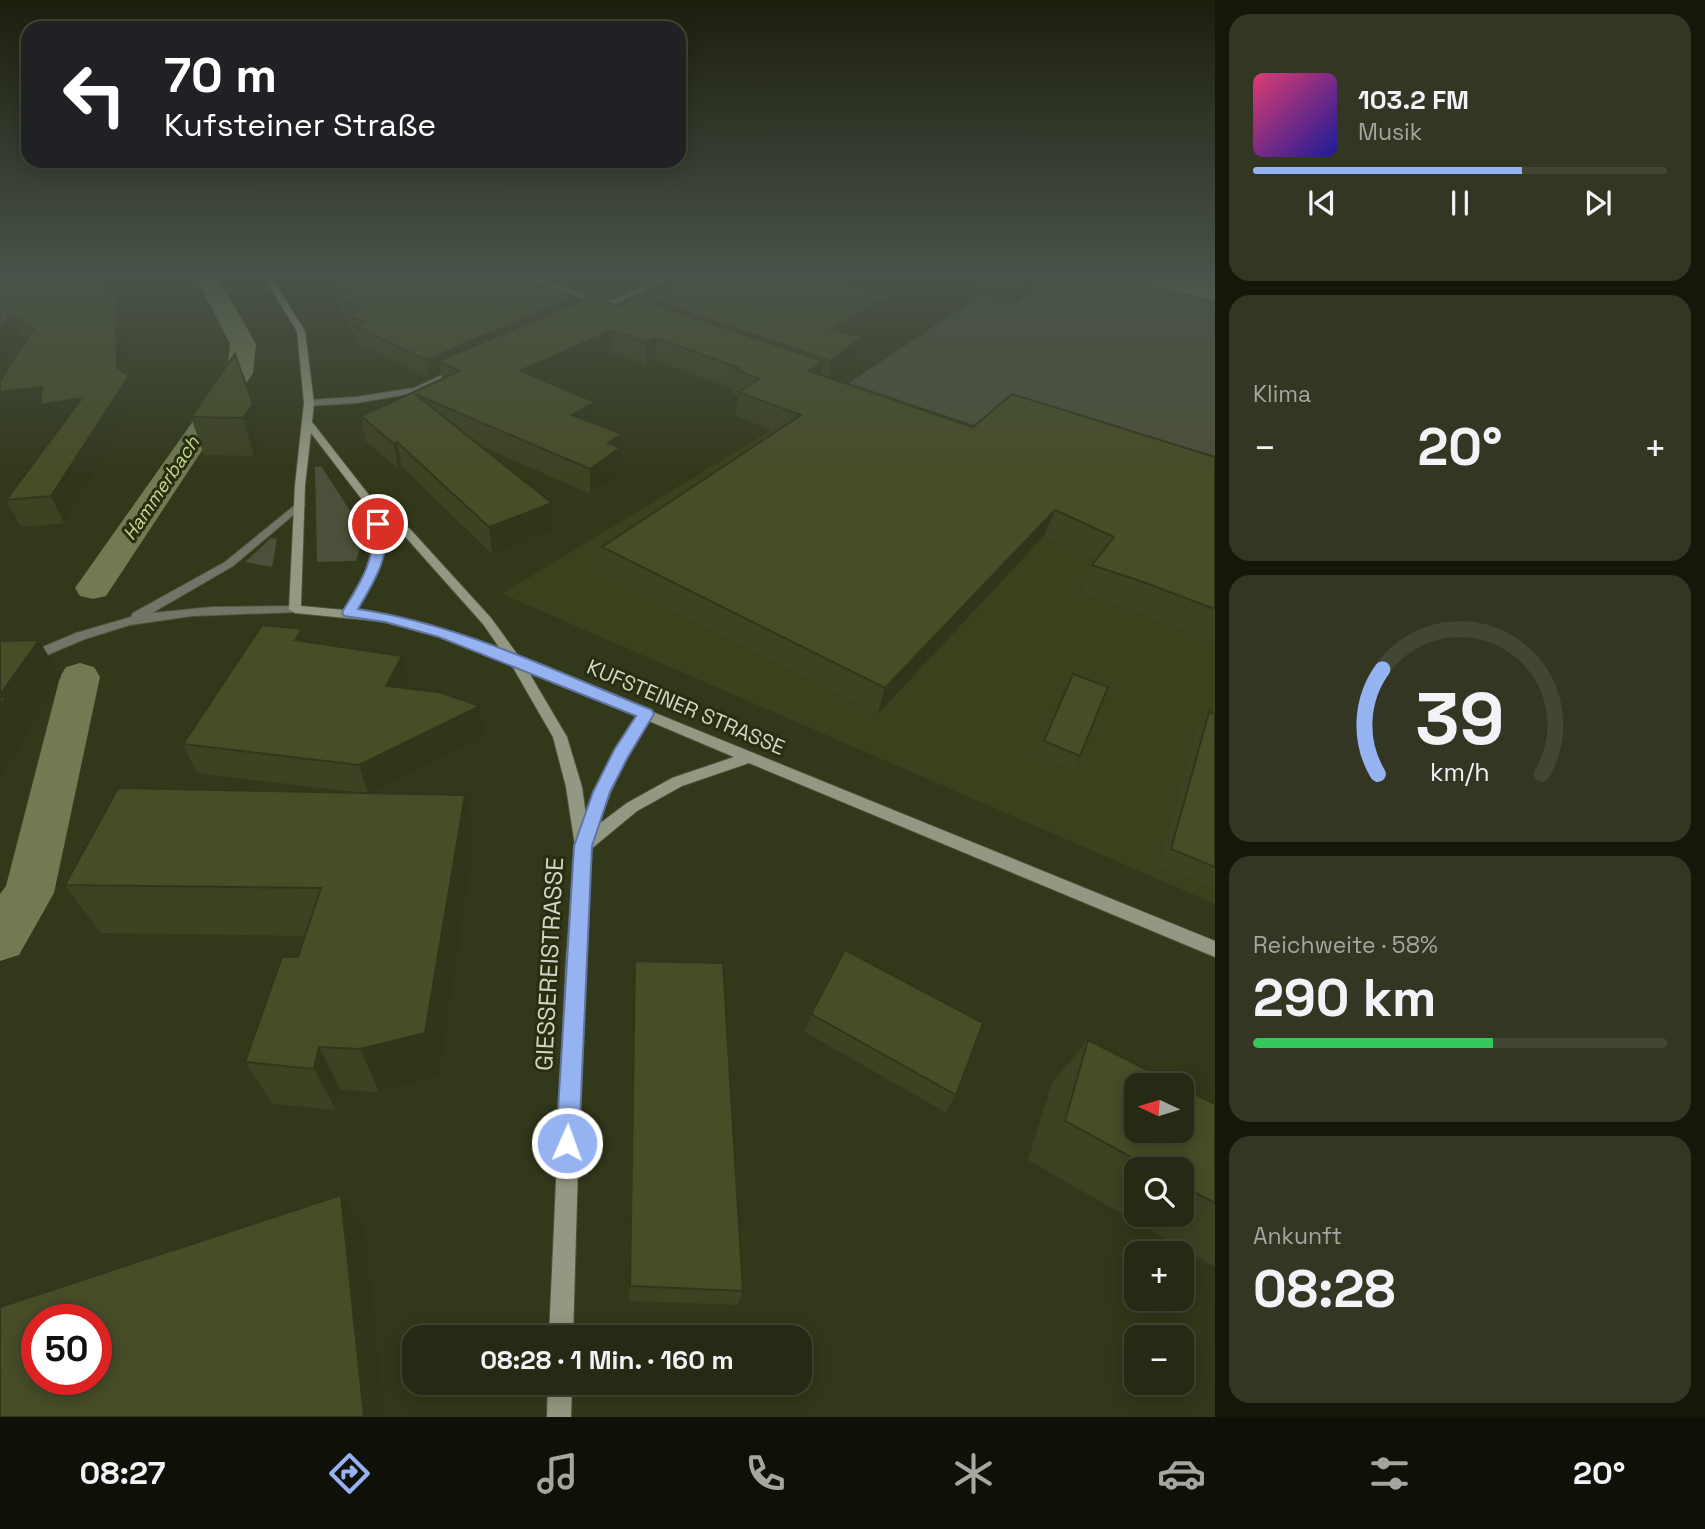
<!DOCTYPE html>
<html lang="de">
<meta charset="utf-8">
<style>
body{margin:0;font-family:"Space Grotesk",sans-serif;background:#323622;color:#f1f3f6;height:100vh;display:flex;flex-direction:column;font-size:26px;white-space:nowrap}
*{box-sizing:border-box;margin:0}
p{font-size:23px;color:#a4a7a0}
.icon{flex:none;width:38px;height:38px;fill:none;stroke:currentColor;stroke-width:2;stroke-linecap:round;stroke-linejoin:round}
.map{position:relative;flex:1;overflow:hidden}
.side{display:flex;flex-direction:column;gap:14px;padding:14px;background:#15170b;width:490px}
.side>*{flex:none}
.banner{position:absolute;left:21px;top:21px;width:665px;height:147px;border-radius:21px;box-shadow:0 4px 18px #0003,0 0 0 2px #424634;background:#202124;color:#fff;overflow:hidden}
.needle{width:46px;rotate:274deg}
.controls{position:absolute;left:1124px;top:1073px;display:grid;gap:14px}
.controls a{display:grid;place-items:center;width:70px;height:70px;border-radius:14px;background:#262a14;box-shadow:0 4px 18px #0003,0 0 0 2px #424634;font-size:35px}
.speed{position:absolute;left:21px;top:1304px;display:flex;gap:14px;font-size:35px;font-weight:700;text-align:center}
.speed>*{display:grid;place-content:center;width:91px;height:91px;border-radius:50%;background:#262a14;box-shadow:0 4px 18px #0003,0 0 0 2px #424634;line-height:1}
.speed .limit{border:10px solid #d22;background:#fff;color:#111}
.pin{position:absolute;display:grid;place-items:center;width:60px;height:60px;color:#fff;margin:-30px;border:4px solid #fff;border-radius:50%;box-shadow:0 2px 7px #0007}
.me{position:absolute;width:77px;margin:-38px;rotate:2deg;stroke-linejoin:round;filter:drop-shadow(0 0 5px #0008)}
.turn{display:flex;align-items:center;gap:24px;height:147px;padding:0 28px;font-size:32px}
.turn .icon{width:91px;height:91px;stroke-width:2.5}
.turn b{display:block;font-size:49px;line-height:60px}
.big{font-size:52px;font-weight:800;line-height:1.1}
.side .widget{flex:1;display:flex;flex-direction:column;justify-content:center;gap:10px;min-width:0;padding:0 24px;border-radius:21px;background:#323622}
.side .dial{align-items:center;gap:0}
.dial svg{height:182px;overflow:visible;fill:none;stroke:#424634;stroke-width:7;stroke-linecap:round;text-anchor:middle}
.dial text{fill:#f1f3f6;stroke:none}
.song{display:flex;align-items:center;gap:21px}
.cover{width:84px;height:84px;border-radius:10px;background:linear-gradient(135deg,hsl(340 70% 55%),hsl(240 70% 35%))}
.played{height:7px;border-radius:4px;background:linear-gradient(90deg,#95b2f1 65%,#424634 65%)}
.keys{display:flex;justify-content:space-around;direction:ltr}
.heat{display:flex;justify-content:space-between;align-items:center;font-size:38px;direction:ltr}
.charge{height:10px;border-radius:5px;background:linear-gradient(90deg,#34c759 58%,#424634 0)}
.trip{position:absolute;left:402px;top:1325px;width:410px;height:70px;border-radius:21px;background:#262a14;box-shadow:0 4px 18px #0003,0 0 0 2px #424634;font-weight:800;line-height:70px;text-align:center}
.menu{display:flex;height:112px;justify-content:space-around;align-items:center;background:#0f1108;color:#a4a7a0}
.menu .icon{width:49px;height:49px}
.menu .active{color:#95b2f1}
.menu b{font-size:32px;color:#f1f3f6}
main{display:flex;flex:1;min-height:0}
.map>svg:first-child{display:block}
.built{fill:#3a411c}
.green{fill:#4b503a}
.water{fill:#717a52;stroke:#8e9574;stroke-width:2}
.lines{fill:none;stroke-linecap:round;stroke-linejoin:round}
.canal{fill:#717a52;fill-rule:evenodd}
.street-casing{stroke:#4f5439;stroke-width:2}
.secondary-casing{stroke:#4f5439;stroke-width:2}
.street{fill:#717567;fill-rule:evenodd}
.secondary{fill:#939882;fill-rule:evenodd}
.wall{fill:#3c4222;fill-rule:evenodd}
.shaded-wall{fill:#31361b}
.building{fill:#464d27;stroke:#31361b;stroke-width:2;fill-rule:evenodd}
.route{fill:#95b2f1;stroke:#61749d;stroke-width:2}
.labels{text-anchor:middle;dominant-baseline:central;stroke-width:6;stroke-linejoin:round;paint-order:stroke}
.far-water-label{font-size:19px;font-style:italic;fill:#c7d592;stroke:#282e10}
.street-label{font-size:21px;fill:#d1d5c4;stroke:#282e10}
.near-street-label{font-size:24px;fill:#d1d5c4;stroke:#282e10}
</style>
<main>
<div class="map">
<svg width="1215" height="1417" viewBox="0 0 1215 1417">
<rect width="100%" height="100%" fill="#32381a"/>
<!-- built -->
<path class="built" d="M849,383l366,123v398l-713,-310z"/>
<!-- green -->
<g class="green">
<path d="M1010,276h110l95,23v207l-366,-123z"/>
<path d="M321,466l39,60 2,15 -6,20 -39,1 -2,-95z"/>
<path d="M271,538l6,1 -5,28 -27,-5z"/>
</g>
<!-- water -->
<path class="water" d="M1120,276h95v23z"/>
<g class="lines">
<!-- canal -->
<g class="canal">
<path d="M195,276h22l39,68 -3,29 -147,223 -13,3 -13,-3 -5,-8 152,-215 3,-29z"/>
<path d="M80,663l14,4 6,10 -46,216 -35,62 -19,6v-67l6,-8 54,-209 6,-10z"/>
</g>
<!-- street casing -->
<g class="street-casing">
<g id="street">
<path d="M523,276h11l73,27 60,-27h10l-83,37h-3v-4l9,-4z"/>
<path d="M457,368l3,1v4l-44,20 -60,10 -47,3 -5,-3 5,-3 47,-3 58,-9z"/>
<path d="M300,501l5,3 -1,2 -71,60 -81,47 60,-6 87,-1 2,3 -2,3 -107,4 -62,9 -45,14 -85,36v-10l76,-32 55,-16 2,-4 92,-51z"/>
</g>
</g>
<!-- secondary casing -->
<g class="secondary-casing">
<g id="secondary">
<path d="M263,276h7l35,55 9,72 -2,19 67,86 31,21 81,89 29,40 695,283v16l-466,-194 -67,23 -45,25 -46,38 -7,111 -11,377h-24l17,-377 9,-114 -9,-59 -13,-50 -42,-73 -71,-28 -54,-14 -91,-9 -6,-4 6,-124 9,-82 -7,-72zM311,433l59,77 3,31 -3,23 -26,46 -43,-4 4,-121zM382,520l20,13 81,91 18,26c-47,-18 -94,-34 -145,-39 18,-30 33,-55 26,-91zM528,671l109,45c-21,32 -38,63 -51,100l-4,-29 -15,-50zM649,721l85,36 -62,21 -45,25 -28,21c12,-37 28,-70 50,-103z"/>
<path d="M548,1382h24l-1,35h-24z"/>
</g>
</g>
<!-- street -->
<use href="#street" class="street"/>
<!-- secondary -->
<use href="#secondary" class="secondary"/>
</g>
<!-- wall -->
<g class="wall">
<path d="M0,276l125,45 1,53 12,26 -74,123 -43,4 -15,-27 53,-72 -7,1 -8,-16 -39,5 22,-78 -4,-3 -23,28z"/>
<path d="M316,276h192l67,28 44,2 30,-4v-3l235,-23 -21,13 23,23 -38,21 11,20 -31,24 -8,-2 153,52 242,30v186l-83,-33 -52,-18 12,-27 4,-4 -52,-25 -167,179 -275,-142v-26l174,-115 -40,-16 2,-20 -4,-2v-4l-79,-30 -9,6 -34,-13 -64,30 47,41 27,10v25l-2,1v13l-30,21 -111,-49 73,58 1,26 -61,25 -90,-87 -4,2 -32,-28 -5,-25 81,-37 -1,-6 -12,5 -71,-34 -2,-10 -5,-2 -3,-14 -7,-3 -3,-17 5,-1 -1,-7 3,-1z"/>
<path d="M977,279l66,2 -31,24 -40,-10z"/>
<path d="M235,354l29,87 -10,15 -50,-1 -13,-38z"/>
<path d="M302,629l4,13 102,43 -2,4 74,17 5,29 -116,58 105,52 -35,231 -60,16 -38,-2 -5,20 -63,-6 -28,-42 53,-105 7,-21 -204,-3 -36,-48 297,-92 -165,-20 -14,-29z"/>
<path d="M1073,674l7,82 -8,14 -36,-14z"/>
<path d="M1209,712l6,2v175l-56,-24 39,-136z"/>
<path d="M635,961l108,330 -6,14 -108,-4z"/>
<path d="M811,1014l145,81 -11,17 -140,-80z"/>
<path d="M1088,1040l127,64v163l-187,-107 24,-77zM1136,1169h45v45h-45z"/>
</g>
<!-- shaded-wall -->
<g class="shaded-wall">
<path d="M863,276h21l-38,24 2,-15z"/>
<path d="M1033,276h11l-1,5 -31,24 5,-16z"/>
<path d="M574,297l1,17 -136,47 2,12 -12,5 -2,-18z"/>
<path d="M889,297l-3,15 -58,32 3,-15z"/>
<path d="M116,299l9,22 1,60 3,-5 9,24 -74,123 -13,-27 66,-128z"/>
<path d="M13,314l10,23 -23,28v-36z"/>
<path d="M612,330v23l-91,42 -1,-24z"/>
<path d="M862,337l-3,16 -31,24 3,-16z"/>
<path d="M656,338l-1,22 -9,6v-24z"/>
<path d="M823,361l-4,23 -10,-13z"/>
<path d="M42,387l40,11 10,24 -40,7 -8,-16 -39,5 -5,-9v-17z"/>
<path d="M595,402v25l-23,-12z"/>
<path d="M253,404l11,37 -10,15 -11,-38z"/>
<path d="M622,434v25l-2,1v13l-30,21v-25l18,-26z"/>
<path d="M397,442l5,25 -4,2 -4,-25z"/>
<path d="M552,503l1,26 -61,25 -3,-27z"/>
<path d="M1055,510l-11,26 -167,179 8,-27z"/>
<path d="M302,629l9,29 -16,-18z"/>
<path d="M39,640l22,37 -35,51 3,5 -29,45v-83z"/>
<path d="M402,656l6,29 -15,31 -7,-30z"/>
<path d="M480,706l5,29 -117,59 -9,-29z"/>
<path d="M465,795l9,50 -35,231 -60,16 -19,-43z"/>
<path d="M0,874l5,5 -5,7z"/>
<path d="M319,1047l22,43 -5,20 -22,-41z"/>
<path d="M341,1195l23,35 21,187h-21z"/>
</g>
<!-- building -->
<g class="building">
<path d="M0,276h99l17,23 1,69 12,8 -78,120 -45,4 76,-102 -42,7 2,-18 -42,5v-11l34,-52 -21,-15 -13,15z"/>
<path d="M352,276h156l66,21 -147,63 -72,-33 10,-4 -18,-8 16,-6 -25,-11 13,-4 -9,-4 23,-8z"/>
<path d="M693,276h170l-15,9 41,12 -58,32 31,8 -31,24 -182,-62z"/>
<path d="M981,276h52l-16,13 -40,-10z"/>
<path d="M590,297l29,9 17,-8 187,63 -14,10 164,56 39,-33 203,63v152l-69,-26 -54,-18 22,-28 -59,-27 -170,178 -283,-141 199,-132 -63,-23 22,-13 -24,-9 4,-2 -84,-30 -10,4 -34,-12 -92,41 75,31 -23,13 50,19 -14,9 12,5 -30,21 -175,-75 137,109 -63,24 -92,-85 -3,2 -33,-28 99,-45 -21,-10z"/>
<path d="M235,354l18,50 -10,14 -52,-1z"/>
<path d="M262,625l40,4 -7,11 107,16 -16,30 53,6 41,14 -121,59 -176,-21z"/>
<path d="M39,640l-39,55v-54z"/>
<path d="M1073,674l35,13 -28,69 -36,-15z"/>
<path d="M0,697h6l-6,8z"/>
<path d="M1209,712l6,2v153l-44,-18z"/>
<path d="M118,788l347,7 -40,238 -65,16 -41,-2 -5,22 -69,-7 37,-105h16l23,-69 -256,-3z"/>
<path d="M845,950l138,73 -27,72 -145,-81z"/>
<path d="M635,961l88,2 20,328 -113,-5z"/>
<path d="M1088,1040l89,45h-41v45h45v-43l34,17v99l-34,-18v-16h-28l-88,-48z"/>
<path d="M341,1195l23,222h-364v-110zM37,1320h59v59h-59z"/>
</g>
<!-- sky -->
<linearGradient id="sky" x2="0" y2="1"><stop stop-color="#1c1f0e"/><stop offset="0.58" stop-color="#495349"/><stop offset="1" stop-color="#495349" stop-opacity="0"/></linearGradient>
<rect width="1215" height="475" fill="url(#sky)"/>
<!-- route -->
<path class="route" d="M378,520l6,4c7,32 -10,58 -26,85 102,15 199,63 294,101l2,4 -26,43 -18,35 -18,54 -13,297 -3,8 -9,3 -8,-3 -3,-8 18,-297 19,-54 21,-42 22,-34 -197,-79 -54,-15 -41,-6 -2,-4c17,-27 36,-55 29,-88z"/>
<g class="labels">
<!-- far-water labels -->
<g class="far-water-label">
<text transform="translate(161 488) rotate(-56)">Hammerbach</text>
</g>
<!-- street labels -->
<g class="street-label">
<text transform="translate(686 707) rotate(23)">KUFSTEINER STRASSE</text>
</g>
<!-- near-street labels -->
<g class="near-street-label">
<text transform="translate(549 964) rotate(-87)">GIESSEREISTRASSE</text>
</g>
</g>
</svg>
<div class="controls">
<a><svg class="needle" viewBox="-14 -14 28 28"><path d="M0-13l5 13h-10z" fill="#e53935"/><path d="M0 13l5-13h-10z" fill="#a4a7a0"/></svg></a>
<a><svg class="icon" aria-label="search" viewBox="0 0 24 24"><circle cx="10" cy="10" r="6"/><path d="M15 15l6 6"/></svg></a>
<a>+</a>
<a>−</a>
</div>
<div class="speed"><div class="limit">50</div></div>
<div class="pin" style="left:378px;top:524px;background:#d93025"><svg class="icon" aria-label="arrive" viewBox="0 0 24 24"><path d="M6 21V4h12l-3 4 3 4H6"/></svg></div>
<svg class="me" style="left:567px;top:1143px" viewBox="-20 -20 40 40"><circle r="17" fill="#95b2f1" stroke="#fff" stroke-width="3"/><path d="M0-11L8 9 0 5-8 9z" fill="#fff"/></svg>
<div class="trip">08:28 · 1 Min. · 160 m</div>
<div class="banner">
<div class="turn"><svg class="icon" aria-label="left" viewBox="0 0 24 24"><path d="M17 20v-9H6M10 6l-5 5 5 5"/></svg><div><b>70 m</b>Kufsteiner Straße</div></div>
</div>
</div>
<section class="side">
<div class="widget">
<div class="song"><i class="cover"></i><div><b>103.2 FM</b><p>Musik</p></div></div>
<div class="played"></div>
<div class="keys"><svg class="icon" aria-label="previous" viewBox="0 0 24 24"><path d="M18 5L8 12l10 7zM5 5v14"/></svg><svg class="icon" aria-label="pause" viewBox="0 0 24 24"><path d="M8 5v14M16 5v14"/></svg><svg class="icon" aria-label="next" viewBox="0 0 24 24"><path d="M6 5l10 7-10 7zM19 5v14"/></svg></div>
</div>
<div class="widget"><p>Klima</p>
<div class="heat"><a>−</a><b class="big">20°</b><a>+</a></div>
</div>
<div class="widget dial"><svg viewBox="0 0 100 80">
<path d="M14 69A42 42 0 1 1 86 69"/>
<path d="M14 69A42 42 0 0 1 16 23" stroke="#95b2f1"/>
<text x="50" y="56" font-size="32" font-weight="700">39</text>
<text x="50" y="72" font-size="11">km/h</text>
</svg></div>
<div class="widget"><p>Reichweite · 58%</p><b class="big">290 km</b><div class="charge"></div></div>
<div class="widget"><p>Ankunft</p><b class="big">08:28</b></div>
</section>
</main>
<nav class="menu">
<b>08:27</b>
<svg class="icon active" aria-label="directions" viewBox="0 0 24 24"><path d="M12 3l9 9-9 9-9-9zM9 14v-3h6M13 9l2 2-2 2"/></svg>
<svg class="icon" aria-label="music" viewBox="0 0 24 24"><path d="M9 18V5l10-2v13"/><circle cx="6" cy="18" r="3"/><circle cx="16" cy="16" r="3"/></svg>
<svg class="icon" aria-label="phone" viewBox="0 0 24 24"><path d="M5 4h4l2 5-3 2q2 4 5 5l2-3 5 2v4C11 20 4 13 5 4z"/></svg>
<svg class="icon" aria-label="climate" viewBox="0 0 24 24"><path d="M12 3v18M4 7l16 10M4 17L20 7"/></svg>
<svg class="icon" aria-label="car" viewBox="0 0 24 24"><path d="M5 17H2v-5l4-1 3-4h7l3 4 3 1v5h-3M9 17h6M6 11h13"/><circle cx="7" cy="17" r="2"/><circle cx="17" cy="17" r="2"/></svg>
<svg class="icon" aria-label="filters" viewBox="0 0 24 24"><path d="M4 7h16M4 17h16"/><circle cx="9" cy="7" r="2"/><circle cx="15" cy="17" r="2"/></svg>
<b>20°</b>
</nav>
